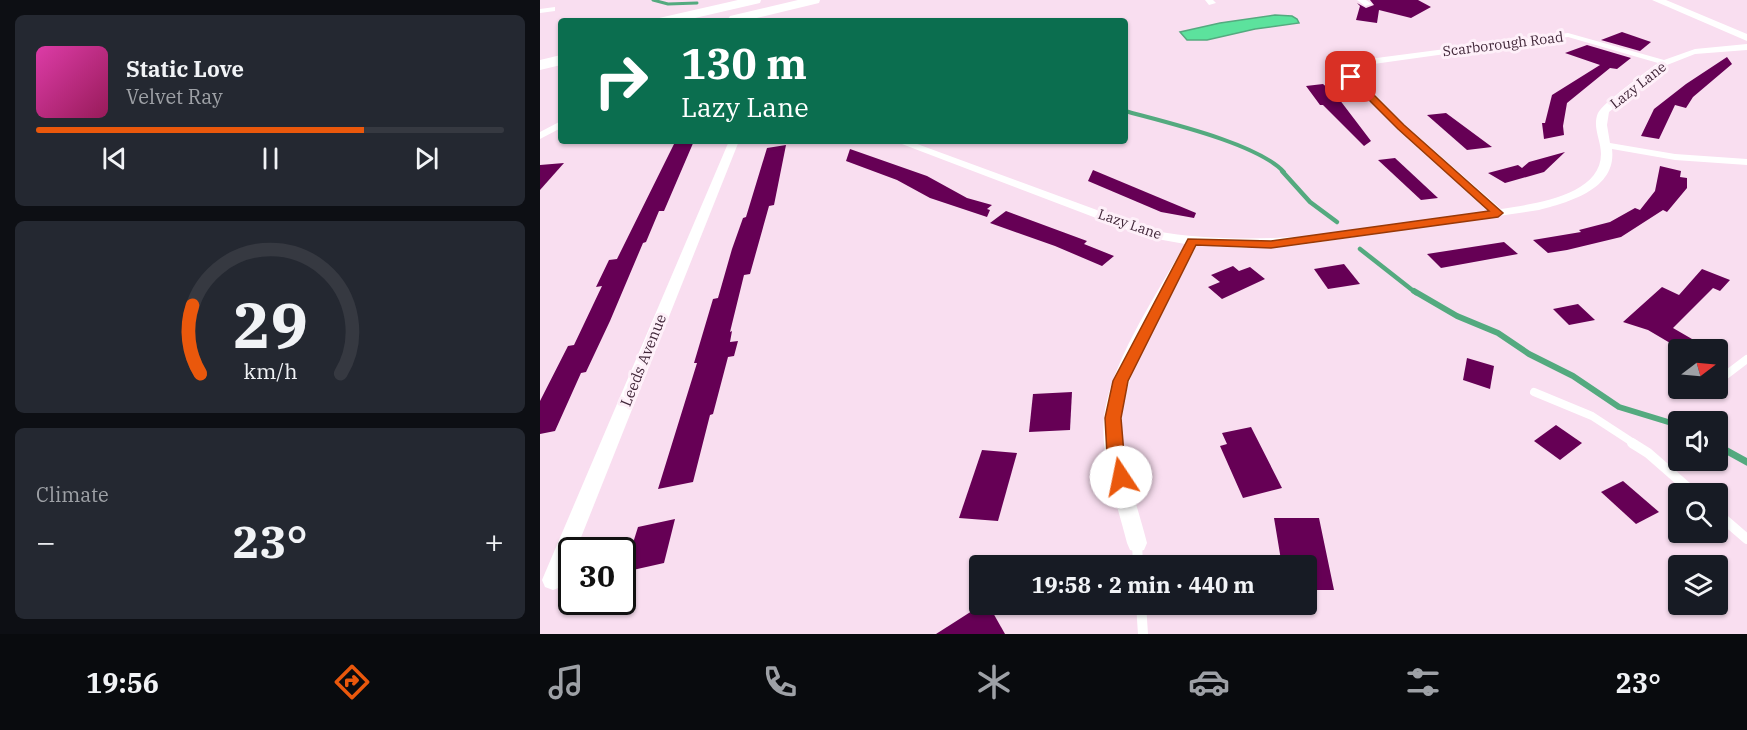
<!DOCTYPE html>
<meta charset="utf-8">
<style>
body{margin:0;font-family:"IBM Plex Serif",serif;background:#242831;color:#f1f3f6;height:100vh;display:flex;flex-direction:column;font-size:22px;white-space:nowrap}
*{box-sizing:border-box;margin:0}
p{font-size:20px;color:#9ea1a6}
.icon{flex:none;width:33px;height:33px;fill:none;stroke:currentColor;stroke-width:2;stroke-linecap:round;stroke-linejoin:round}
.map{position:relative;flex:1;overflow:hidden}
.panel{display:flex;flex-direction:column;gap:15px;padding:15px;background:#0d0f14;width:540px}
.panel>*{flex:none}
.hud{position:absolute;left:18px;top:18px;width:570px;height:126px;border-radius:6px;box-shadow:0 2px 4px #0004;background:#0b6e4f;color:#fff;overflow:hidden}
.needle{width:39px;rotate:74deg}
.controls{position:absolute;left:1128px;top:339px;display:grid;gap:12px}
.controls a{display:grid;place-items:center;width:60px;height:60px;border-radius:6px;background:#171b24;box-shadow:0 2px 4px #0004;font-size:30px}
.speed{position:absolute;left:18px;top:537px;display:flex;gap:12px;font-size:30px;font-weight:700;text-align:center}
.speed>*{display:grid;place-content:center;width:78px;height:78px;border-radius:50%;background:#171b24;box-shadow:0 2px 4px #0004;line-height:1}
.speed .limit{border:3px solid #111;border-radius:9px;background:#fff;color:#111}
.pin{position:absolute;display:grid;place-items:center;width:51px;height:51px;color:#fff;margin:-26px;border-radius:12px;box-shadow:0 3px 9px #0006}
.me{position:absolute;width:66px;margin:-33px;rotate:349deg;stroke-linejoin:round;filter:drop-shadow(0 0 4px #0008)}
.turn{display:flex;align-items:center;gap:21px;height:126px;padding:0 24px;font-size:27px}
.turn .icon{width:78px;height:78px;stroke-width:2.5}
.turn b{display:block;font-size:42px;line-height:51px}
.big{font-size:45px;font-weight:800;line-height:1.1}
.panel .widget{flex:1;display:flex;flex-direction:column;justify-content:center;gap:9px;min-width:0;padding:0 21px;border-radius:9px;background:#242831}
.panel .dial{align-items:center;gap:0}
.dial svg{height:156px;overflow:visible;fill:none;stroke:#363941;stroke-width:7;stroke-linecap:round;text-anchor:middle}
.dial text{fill:#f1f3f6;stroke:none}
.song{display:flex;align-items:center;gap:18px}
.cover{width:72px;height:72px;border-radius:9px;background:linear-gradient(135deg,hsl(320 70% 55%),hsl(330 70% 35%))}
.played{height:6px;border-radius:3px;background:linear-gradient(90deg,#ea580c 70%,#363941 70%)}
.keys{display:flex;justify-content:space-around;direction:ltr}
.heat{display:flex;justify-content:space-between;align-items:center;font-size:33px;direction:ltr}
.trip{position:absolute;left:429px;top:555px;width:348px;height:60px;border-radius:6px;background:#171b24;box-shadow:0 2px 4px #0004;font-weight:800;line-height:60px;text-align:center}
.dock{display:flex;height:96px;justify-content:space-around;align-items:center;background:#090b0e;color:#9ea1a6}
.dock .icon{width:42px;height:42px}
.dock .selected{color:#ea580c}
.dock b{font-size:27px;color:#f1f3f6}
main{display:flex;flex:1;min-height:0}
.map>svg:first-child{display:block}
.water{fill:#5ce29d;stroke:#54aa7f;stroke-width:1.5}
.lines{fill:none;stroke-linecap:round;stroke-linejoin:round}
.stream-far4{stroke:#54aa7f;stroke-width:3}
.stream-far3{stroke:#54aa7f;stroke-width:4}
.stream-far2{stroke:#54aa7f;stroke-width:4.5}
.stream-far1{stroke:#54aa7f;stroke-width:6}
.stream{stroke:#54aa7f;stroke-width:7}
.building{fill:#605}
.lane-far1{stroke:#fff;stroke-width:8}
.lane{stroke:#fff;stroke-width:10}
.street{fill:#fff;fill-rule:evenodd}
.secondary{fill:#fff;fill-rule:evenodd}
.highway{fill:#fff;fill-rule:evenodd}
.route{fill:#ea580c;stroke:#983908;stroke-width:1.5}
.labels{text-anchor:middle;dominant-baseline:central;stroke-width:6;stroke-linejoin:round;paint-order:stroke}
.far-street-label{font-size:14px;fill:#402638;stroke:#fef0f9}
.street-label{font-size:15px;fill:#402638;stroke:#fef0f9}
</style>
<main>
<section class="panel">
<div class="widget">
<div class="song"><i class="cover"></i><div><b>Static Love</b><p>Velvet Ray</p></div></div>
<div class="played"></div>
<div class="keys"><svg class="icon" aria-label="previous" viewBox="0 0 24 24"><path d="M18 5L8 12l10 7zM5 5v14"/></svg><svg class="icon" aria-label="pause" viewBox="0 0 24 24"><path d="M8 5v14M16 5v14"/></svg><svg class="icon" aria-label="next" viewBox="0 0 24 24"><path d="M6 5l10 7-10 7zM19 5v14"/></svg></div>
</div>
<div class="widget dial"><svg viewBox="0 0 100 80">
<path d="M14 69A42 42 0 1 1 86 69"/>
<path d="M14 69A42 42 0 0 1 10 34" stroke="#ea580c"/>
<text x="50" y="56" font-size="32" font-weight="700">29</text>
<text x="50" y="72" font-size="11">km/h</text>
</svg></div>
<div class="widget"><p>Climate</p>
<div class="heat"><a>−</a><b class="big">23°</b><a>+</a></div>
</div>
</section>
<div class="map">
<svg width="1207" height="634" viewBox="0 0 1207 634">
<rect width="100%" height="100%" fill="#f9def0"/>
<!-- water -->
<path class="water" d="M735,15l17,1 5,3 2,4 -44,6 -48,11h-20l-7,-8 40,-9z"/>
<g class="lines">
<!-- stream-far4 -->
<path class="stream-far4" d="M113,0l15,4 29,-1"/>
<!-- stream-far3 -->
<path class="stream-far3" d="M585,111c40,11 132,32 159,61"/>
<!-- stream-far2 -->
<g class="stream-far2">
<path d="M742,171l28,31 27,20"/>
<path d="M820,249l56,44"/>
</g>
<!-- stream-far1 -->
<path class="stream-far1" d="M874,291l43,25 41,17 31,21 44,22 46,31 59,18"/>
<!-- stream -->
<path class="stream" d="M1178,446l29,16"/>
</g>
<!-- building -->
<g class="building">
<path d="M830,0h48l13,7 -20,11 -32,-8 -2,13 -21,-3 4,-14 -3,-3 9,5 8,-3z"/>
<path d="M1082,32l29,10 -11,9 -39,-11z"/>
<path d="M1047,45l44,13 -14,11 -7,-1 -43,35 -4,23 1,9 -20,4 -2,-16h3l7,-28 48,-30 -35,-12z"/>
<path d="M1187,57l5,7 -39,33 -7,11 -11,-3 -16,34 -18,-3 13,-27 32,-25z"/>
<path d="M783,84l13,11 35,46 -7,5 -41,-41h-3l-14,-19z"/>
<path d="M906,113l46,34 -25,3 -40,-35z"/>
<path d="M154,141l-30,70h-5l-13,31 -3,1 -33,78 -24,51 -5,1 -26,58 -15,3v-33l28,-55 6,-1 28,-59 -6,1 13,-27 8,-1 58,-117z"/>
<path d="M246,145l-12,60 -5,1 -19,68 -6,1 -14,57 2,-1 -2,11 8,-1 -4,15 -6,1 -15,57 -3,1 -17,67 -35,7 39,-126h-3l19,-64 5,-1 14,-49 11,-31 3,-1 21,-69z"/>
<path d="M310,149l77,27 40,22 25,7 -5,4 3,1 -3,7 -57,-19 -33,-18 -51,-19z"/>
<path d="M1025,152l-21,20 -39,11 -17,-10 30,-8 4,3 7,-6z"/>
<path d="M855,158l43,40 -17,2 -43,-40z"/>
<path d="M24,163l-24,27v-25z"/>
<path d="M1120,166l21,5 -1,6 7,1v10l-20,24 -4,-2 -42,27 -54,13 -19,3 -15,-13 48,-8 -2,-2 31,-8 25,-14 5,2 15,-19z"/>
<path d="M553,170l103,43 -2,5 -33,-6 -73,-31z"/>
<path d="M466,211l81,30 -3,3 30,12 -12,10 -47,-20 -65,-23z"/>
<path d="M964,242l14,12 -77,14 -14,-14z"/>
<path d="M804,264l16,20 -32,5 -14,-20z"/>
<path d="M693,266l6,5 11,-4 15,12 -43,20 -14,-12 12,-5 -9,-7z"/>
<path d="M1162,269l28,11 -10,11 -7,-3 -40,40 38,22h-29l-34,-20 -25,-8 39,-35 17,8z"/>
<path d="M1038,304l17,16 -26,5 -16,-16z"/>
<path d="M927,358l27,8 -4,23 -27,-9z"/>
<path d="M532,392l-2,38 -41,2 4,-38z"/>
<path d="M1016,425l26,18 -22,17 -26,-19z"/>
<path d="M711,427l31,61 -39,10 -23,-52 7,-2 -5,-11z"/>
<path d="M442,450l35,3 -19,68 -39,-3z"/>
<path d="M1083,481l36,31 -23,12 -35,-32z"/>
<path d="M734,518h45l15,72h-28v-24h-24z"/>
<path d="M135,519l-11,44 -40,9 14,-45z"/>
<path d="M443,604h5l17,30h-69z"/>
</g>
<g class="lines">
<!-- lane-far1 -->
<g class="lane-far1">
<path d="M1178,381l29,-22"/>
<path d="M994,392l58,24 43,28"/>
</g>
<!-- lane -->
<g class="lane">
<path d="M1092,443l16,10 47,41"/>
<path d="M1178,514l29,25"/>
<path d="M597,543l1,23"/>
<path d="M601,604l2,30"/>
</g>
<!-- street -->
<g class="street">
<path d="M665,0h8l3,3 -7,2z"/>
<path d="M817,0h9l6,4 -7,2z"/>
<path d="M15,7v4l-15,2v-4z"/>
<path d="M1028,33l96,27 31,-11 52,-5v6l-52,4 -28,11 -58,47 -2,13 3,18 65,11 72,5v6l-72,-5 -63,-11c5,40 -43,53 -73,61l-239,35 -58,3 -45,-3c-25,49 -71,118 -75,172 -3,41 15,86 25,126l-3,7 -7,2 -7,-2 -3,-7c-10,-40 -27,-85 -23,-126 6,-54 54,-125 81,-173l-39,-7 -252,-96h15l245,90c112,19 223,-2 334,-20l-91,-82 -36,-39 -27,-24 4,-3zM1028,37l90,26c-11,8 -55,40 -60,50 -6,14 3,27 3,41 0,42 -69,50 -100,55l-96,-84 -38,-39 -22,-18z"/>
<path d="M21,121v7l-21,11v-7z"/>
<path d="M189,141h10l-163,409h-4c0,14 -6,25 -11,37l-8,3 -8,-3 -3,-7z"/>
</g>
<!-- secondary -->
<path class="secondary" d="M1112,0h14l81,34v7z"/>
<!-- highway -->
<g class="highway">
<path d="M198,0h23l-1,3 -78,18h-25l2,-3z"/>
<path d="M258,0h22l-1,3 -75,18h-15l-1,-2 2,-3z"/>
<path d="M21,55v10l-21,5v-10z"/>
</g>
</g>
<!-- route -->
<path class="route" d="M808,75h6l50,50 99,88 -5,4 -227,31 -75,-3 -68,136 -7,37 3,36 5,23 -2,5 -6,2 -6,-2 -8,-28 -2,-36 8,-37 75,-142 83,2 218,-30 -91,-82 -50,-50z"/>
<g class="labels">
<!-- far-street labels -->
<g class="far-street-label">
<text transform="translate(963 44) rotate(-7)">Scarborough Road</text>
<text transform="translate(1098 85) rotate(-38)">Lazy Lane</text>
<text transform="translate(590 224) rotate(19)">Lazy Lane</text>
</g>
<!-- street labels -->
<g class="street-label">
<text transform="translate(103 360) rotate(-68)">Leeds Avenue</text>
</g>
</g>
</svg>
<div class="controls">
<a><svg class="needle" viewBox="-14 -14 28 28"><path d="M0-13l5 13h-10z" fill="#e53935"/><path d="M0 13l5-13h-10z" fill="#9ea1a6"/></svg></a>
<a><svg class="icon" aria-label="sound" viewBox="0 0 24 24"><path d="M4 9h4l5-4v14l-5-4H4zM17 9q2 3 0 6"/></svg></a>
<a><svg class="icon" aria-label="search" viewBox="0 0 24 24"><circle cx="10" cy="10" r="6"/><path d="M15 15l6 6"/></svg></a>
<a><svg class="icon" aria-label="layers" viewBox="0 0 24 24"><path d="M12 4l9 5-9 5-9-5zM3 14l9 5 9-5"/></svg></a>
</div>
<div class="speed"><div class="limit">30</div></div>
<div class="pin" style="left:811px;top:77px;background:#d93025"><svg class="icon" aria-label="arrive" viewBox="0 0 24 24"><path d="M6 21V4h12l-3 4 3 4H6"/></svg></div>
<svg class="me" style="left:581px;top:477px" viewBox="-20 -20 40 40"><circle r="19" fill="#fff"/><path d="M0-13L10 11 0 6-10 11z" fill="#ea580c"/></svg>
<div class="trip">19:58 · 2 min · 440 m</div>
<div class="hud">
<div class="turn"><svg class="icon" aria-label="right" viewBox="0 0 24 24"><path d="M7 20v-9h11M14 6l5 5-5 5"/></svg><div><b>130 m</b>Lazy Lane</div></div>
</div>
</div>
</main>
<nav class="dock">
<b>19:56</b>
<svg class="icon selected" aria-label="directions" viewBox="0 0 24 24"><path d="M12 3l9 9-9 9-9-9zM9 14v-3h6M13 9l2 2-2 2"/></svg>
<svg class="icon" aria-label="music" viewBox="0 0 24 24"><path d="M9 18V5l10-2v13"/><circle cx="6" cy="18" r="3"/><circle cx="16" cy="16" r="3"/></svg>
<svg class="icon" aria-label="phone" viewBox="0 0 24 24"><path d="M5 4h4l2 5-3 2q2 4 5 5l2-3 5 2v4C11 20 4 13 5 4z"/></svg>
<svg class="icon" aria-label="climate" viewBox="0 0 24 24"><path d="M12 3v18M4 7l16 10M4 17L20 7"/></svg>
<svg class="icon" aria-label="car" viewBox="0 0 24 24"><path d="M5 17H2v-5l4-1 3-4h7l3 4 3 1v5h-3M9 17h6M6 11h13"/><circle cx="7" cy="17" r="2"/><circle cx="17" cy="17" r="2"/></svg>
<svg class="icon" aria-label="filters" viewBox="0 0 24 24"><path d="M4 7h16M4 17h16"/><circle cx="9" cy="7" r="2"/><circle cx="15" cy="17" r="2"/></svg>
<b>23°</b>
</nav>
